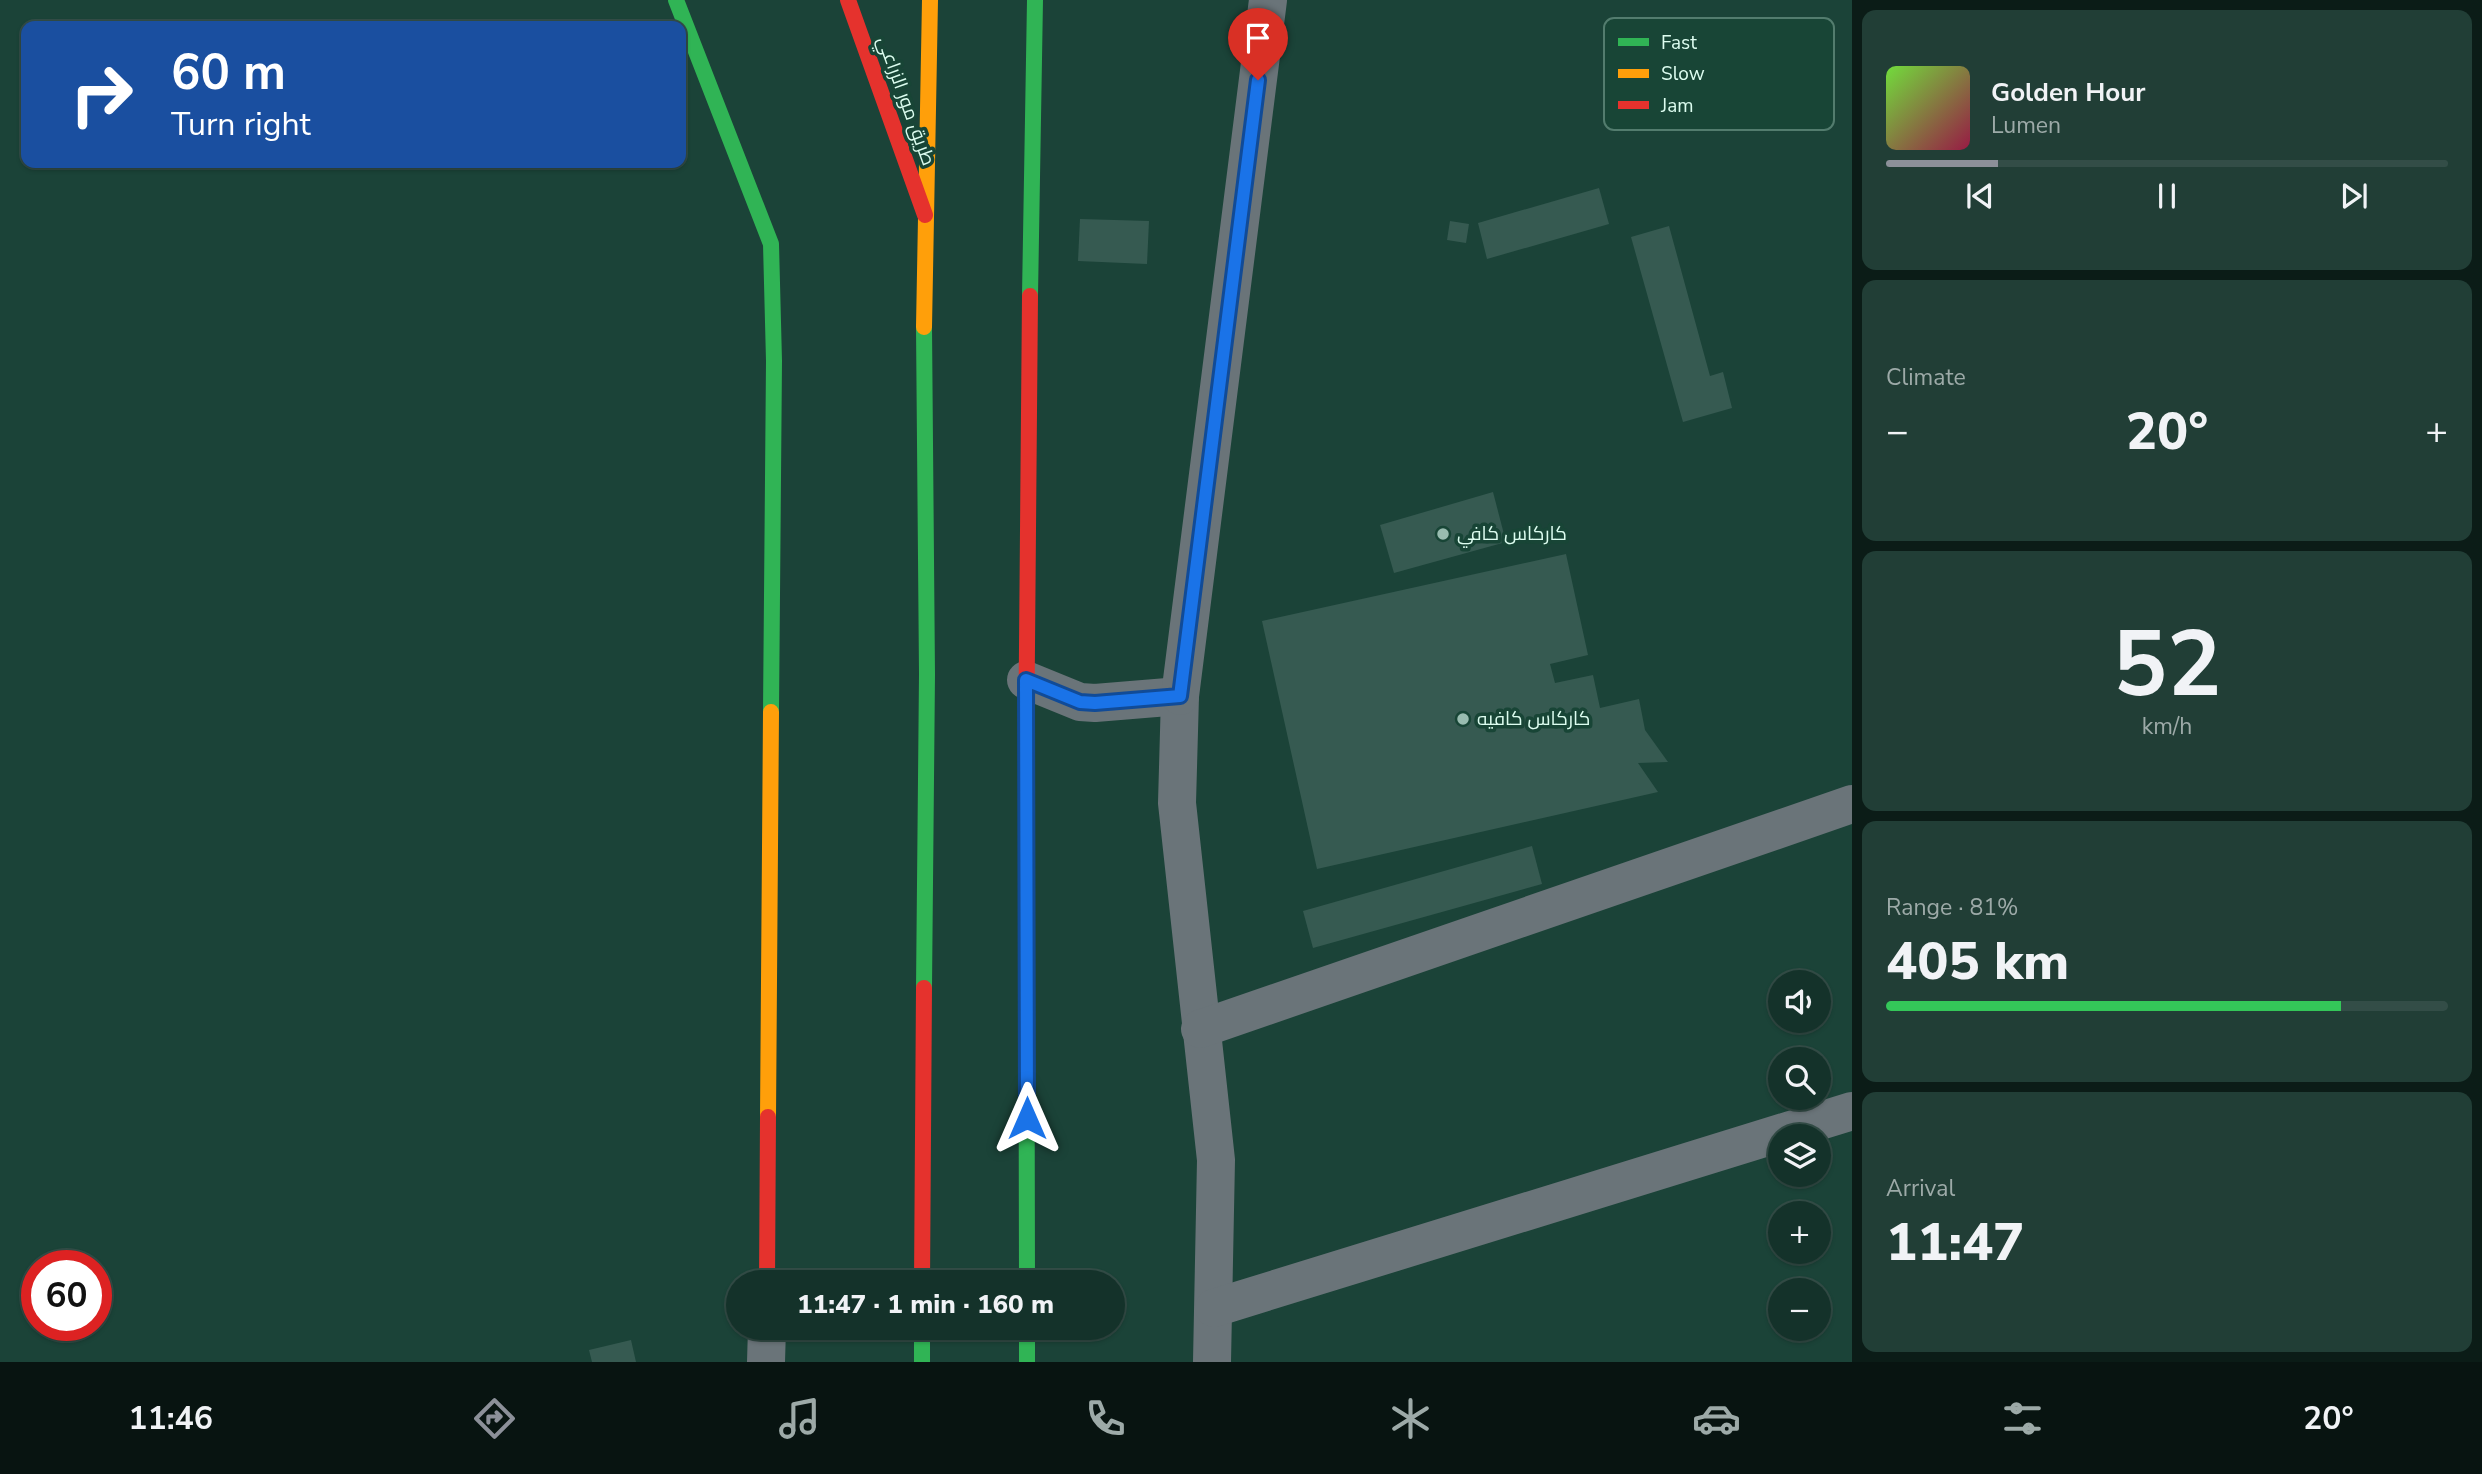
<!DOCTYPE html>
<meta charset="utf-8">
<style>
body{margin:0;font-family:"Nunito Sans",Cairo,sans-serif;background:#213e36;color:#f1f3f6;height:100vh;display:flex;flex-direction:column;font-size:26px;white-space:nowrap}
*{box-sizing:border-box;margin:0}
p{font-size:23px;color:#9daaa8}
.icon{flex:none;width:38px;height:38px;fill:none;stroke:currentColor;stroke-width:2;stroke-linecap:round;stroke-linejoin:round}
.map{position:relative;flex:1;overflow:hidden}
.details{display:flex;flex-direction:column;gap:10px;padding:10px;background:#0b1c17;width:630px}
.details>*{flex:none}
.hud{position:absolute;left:21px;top:21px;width:665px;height:147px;border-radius:14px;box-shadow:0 2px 5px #0004,0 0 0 2px #334d47;background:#1a4fa0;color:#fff;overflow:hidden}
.tools{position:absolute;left:1768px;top:970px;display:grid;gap:14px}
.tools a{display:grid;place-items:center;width:63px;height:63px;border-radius:50%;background:#14322a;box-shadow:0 2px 5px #0004,0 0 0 2px #334d47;font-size:35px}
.speed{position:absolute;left:21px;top:1250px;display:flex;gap:14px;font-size:35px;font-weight:700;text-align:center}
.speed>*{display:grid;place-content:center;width:91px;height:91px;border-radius:50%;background:#14322a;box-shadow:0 2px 5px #0004,0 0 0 2px #334d47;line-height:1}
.speed .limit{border:10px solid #d22;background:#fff;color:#111}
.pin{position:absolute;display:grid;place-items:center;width:60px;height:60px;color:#fff;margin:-72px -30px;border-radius:50% 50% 50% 0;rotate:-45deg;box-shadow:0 0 7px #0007}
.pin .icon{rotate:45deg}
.me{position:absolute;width:77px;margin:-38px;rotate:0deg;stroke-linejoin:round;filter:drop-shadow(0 0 5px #0008)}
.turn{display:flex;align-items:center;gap:24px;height:147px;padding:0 35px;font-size:32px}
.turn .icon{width:91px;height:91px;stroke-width:2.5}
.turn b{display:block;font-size:49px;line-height:60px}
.big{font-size:52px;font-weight:800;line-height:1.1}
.details .card{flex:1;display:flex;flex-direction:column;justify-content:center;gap:10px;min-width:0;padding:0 24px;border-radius:14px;background:#213e36}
.details .dial{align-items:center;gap:0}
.dial b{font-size:91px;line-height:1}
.song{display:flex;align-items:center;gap:21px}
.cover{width:84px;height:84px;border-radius:10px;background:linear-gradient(135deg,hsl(100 70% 55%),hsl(340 70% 35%))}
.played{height:7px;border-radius:4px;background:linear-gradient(90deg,#8c9099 20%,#334d47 20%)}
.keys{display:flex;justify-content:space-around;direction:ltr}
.heat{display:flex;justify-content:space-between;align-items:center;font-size:38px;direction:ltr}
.charge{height:10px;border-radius:5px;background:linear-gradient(90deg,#34c759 81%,#334d47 0)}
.trip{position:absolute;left:726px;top:1270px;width:399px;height:70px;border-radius:35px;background:#14322a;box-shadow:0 2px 5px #0004,0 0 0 2px #334d47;font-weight:800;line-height:70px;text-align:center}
.dock{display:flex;height:112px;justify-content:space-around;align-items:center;background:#081411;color:#9daaa8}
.dock .icon{width:49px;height:49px}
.dock .on{color:#8c9099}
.dock b{font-size:32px;color:#f1f3f6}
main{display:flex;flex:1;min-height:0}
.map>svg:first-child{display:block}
.building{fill:#365a51}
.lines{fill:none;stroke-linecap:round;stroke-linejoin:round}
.street{stroke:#6a7479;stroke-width:38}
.fast{stroke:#30b455;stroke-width:16}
.slow{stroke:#ff9f0a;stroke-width:16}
.jam{stroke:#e5322d;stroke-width:16}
.route-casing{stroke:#114b97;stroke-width:18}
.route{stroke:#1a73e8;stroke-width:12}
.poi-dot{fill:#99bcb0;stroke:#184536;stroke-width:2.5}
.labels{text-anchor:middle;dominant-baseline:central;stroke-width:7;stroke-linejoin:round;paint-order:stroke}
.street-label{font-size:19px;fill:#ddfdf0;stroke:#184536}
.poi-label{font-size:19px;fill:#ddfdf0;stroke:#184536;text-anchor:start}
.key{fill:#184536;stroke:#537c6e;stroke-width:2}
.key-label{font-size:19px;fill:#ddfdf0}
</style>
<main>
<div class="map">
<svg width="1852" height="1362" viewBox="0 0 1852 1362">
<rect width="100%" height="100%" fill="#1b4338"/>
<!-- building -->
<g class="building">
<path d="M1599,188l10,36 -122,35 -9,-36z"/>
<path d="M1080,219l69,2 -2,43 -69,-3z"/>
<path d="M1450,221l19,3 -3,19 -19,-3z"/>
<path d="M1669,226l41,150 13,-4 9,36 -49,14 -52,-185z"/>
<path d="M1493,492l13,50 -112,31 -14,-48z"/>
<path d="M1566,554l22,101 -38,9 5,19 38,-8 7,33 39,-9 6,31 23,32 -30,1 20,29 -341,77 -55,-248z"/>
<path d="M1532,846l10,38 -229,64 -10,-37z"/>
<path d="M631,1340l5,22h-44l-3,-12z"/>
</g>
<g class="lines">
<!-- street -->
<g class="street">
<path d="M1026,680l54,22 15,1 85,-7 -3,107 39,357 -4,202"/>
<path d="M1180,696l88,-696"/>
<path d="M1200,1029l652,-225"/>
<path d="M1214,1308l638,-197"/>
<path d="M766,1362l1,-34"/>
</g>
<!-- fast -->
<g class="fast">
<path d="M676,0l95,244 3,117 -3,351"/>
<path d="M1030,296l5,-296"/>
<path d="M924,327l3,347 -3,314"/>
<path d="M1026,763l1,520"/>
<path d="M922,1328v34"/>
<path d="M1027,1328v34"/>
</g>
<!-- slow -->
<g class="slow">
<path d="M924,327l6,-327"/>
<path d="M768,1117l3,-405"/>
</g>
<!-- jam -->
<g class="jam">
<path d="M848,0l77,215"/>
<path d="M1026,763l4,-467"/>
<path d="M767,1283l1,-166"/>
<path d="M922,1283l2,-295"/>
</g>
</g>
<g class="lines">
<!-- route casing -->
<g class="route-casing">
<path id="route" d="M1027,1118l-1,-438 54,22 15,1 85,-7 78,-616"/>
</g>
<!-- route -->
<use href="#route" class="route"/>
</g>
<!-- markers -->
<g class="poi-dot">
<circle cx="1443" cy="534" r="7"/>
<circle cx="1463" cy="719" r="7"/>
</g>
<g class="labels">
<!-- street labels -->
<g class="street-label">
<text transform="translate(906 101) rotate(70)">طريق مور الزراعي</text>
</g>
<!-- poi labels -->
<g class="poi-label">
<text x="1457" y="534">كاركاس كافي</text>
<text x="1477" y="719">كاركاس كافيه</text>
</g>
</g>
<!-- legend -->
<rect x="1604" y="18" width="230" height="112" rx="10" class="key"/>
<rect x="1618" y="38" width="31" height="8" fill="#30b455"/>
<rect x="1618" y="69" width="31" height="9" fill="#ff9f0a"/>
<rect x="1618" y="101" width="31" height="8" fill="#e5322d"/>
<g class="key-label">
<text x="1661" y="49">Fast</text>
<text x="1661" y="80">Slow</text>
<text x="1661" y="112">Jam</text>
</g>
</svg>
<div class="tools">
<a><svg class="icon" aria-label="sound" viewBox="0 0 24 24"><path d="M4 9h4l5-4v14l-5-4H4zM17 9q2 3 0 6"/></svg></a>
<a><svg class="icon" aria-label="search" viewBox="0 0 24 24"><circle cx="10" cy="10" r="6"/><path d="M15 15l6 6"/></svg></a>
<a><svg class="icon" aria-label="layers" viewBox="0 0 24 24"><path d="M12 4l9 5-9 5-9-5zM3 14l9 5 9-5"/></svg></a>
<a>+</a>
<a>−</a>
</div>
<div class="speed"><div class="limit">60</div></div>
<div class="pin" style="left:1258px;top:80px;background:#d93025"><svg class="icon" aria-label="arrive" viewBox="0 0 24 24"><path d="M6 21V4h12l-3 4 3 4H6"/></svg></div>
<svg class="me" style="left:1027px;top:1118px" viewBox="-20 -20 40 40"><path d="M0-17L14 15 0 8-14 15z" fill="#1a73e8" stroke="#fff" stroke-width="4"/></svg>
<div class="trip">11:47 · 1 min · 160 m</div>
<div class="hud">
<div class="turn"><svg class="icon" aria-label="right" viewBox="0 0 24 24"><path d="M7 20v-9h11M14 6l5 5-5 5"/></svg><div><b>60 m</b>Turn right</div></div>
</div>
</div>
<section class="details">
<div class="card">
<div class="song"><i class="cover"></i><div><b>Golden Hour</b><p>Lumen</p></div></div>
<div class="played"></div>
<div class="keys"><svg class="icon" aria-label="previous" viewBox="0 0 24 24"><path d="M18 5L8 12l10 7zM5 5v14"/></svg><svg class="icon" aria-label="pause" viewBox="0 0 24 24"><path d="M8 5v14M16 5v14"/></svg><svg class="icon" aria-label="next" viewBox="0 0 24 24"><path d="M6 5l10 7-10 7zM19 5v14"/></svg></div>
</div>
<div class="card"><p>Climate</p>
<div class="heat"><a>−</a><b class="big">20°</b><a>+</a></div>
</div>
<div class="card dial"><b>52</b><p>km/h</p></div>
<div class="card"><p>Range · 81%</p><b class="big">405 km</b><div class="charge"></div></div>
<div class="card"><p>Arrival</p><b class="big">11:47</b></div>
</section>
</main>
<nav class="dock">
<b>11:46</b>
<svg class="icon on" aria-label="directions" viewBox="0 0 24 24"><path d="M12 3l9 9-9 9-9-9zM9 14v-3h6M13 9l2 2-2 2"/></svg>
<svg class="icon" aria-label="music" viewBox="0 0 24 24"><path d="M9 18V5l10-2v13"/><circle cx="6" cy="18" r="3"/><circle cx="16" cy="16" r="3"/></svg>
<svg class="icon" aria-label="phone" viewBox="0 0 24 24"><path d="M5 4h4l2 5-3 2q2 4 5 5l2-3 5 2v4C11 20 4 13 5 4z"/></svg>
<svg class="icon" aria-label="climate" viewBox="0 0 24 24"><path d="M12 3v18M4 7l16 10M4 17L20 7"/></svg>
<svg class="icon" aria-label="car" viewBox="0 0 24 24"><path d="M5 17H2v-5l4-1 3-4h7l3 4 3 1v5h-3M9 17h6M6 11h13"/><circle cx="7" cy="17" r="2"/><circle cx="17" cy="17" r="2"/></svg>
<svg class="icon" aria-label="filters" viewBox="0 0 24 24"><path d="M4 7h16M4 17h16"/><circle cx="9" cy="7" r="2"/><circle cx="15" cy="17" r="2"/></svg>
<b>20°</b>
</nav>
